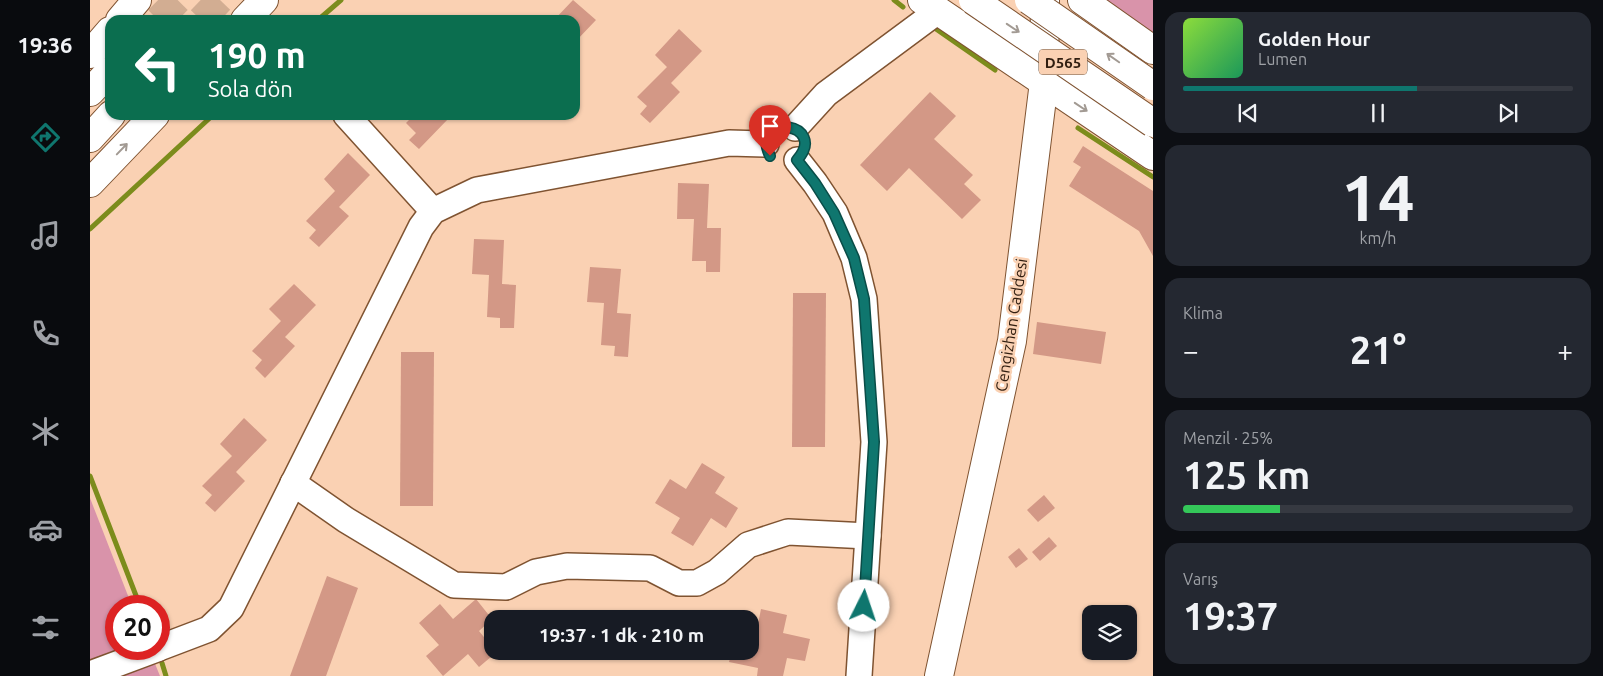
<!DOCTYPE html>
<html lang="tr">
<meta charset="utf-8">
<style>
body{margin:0;font-family:Ubuntu,sans-serif;background:#242831;color:#f1f3f6;height:100vh;display:flex;flex-direction:column;font-size:19px;white-space:nowrap}
*{box-sizing:border-box;margin:0}
p{font-size:16px;color:#9ea1a6}
.icon{flex:none;width:28px;height:28px;fill:none;stroke:currentColor;stroke-width:2;stroke-linecap:round;stroke-linejoin:round}
.map{position:relative;flex:1;overflow:hidden}
.panel{display:flex;flex-direction:column;gap:12px;padding:12px;background:#0d0f14;width:450px}
.panel>*{flex:none}
.banner{position:absolute;left:15px;top:15px;width:475px;height:105px;border-radius:15px;box-shadow:0 1px 4px #0004;background:#0b6e4f;color:#fff;overflow:hidden}
.fabs{position:absolute;left:992px;top:605px;display:grid;gap:10px}
.fabs a{display:grid;place-items:center;width:55px;height:55px;border-radius:10px;background:#171b24;box-shadow:0 1px 4px #0004;font-size:25px}
.speed{position:absolute;left:15px;top:595px;display:flex;gap:10px;font-size:25px;font-weight:700;text-align:center}
.speed>*{display:grid;place-content:center;width:65px;height:65px;border-radius:50%;background:#171b24;box-shadow:0 1px 4px #0004;line-height:1}
.speed .limit{border:8px solid #d22;background:#fff;color:#111}
.pin{position:absolute;display:grid;place-items:center;width:42px;height:42px;color:#fff;margin:-51px -21px;border-radius:50% 50% 50% 0;rotate:-45deg;box-shadow:0 0 5px #0007}
.pin .icon{rotate:45deg}
.me{position:absolute;width:55px;margin:-28px;rotate:4deg;stroke-linejoin:round;filter:drop-shadow(0 0 4px #0008)}
.turn{display:flex;align-items:center;gap:18px;height:105px;padding:0 20px;font-size:22px}
.turn .icon{width:65px;height:65px;stroke-width:2.5}
.turn b{display:block;font-size:35px;line-height:42px}
.big{font-size:38px;font-weight:600;line-height:1.1}
.panel .card{flex:1;display:flex;flex-direction:column;justify-content:center;gap:8px;min-width:0;padding:0 18px;border-radius:15px;background:#242831}
.panel .dial{align-items:center;gap:0}
.dial b{font-size:65px;line-height:1}
.song{display:flex;align-items:center;gap:15px}
.cover{width:60px;height:60px;border-radius:8px;background:linear-gradient(135deg,hsl(90 70% 55%),hsl(150 70% 35%))}
.played{height:5px;border-radius:2px;background:linear-gradient(90deg,#0f766e 60%,#363941 60%)}
.keys{display:flex;justify-content:space-around;direction:ltr}
.heat{display:flex;justify-content:space-between;align-items:center;font-size:28px;direction:ltr}
.charge{height:8px;border-radius:4px;background:linear-gradient(90deg,#34c759 25%,#363941 0)}
.trip{position:absolute;left:394px;top:610px;width:275px;height:50px;border-radius:15px;background:#171b24;box-shadow:0 1px 4px #0004;font-weight:600;line-height:50px;text-align:center}
main{display:flex;flex:1;min-height:0}
.dock{display:flex;flex-direction:column;width:90px;justify-content:space-around;align-items:center;background:#090b0e;color:#9ea1a6}
.dock .icon{width:35px;height:35px}
.dock .selected{color:#0f766e}
.dock b{font-size:22px;color:#f1f3f6}
.map>svg:first-child{display:block}
.green{fill:#d993aa}
.lines{fill:none;stroke-linecap:round;stroke-linejoin:round}
.stream{stroke:#7c8c1c;stroke-width:5}
.building{fill:#d39886}
.highway-tunnel{stroke:#d2ad92;stroke-width:28;stroke-dasharray:28 14;stroke-linecap:butt}
.minor-casing{stroke:#7f5331;stroke-width:28}
.major-casing{stroke:#7f5331;stroke-width:30}
.highway-casing{stroke:#7f5331;stroke-width:30}
.minor{stroke:#fff;stroke-width:25}
.major{stroke:#fff;stroke-width:28}
.highway{stroke:#fff;stroke-width:28}
.highway-bridge-casing{stroke:#7f5331;stroke-width:30;stroke-linecap:butt}
.highway-bridge{stroke:#fff;stroke-width:28}
.oneway{stroke:#a29a93}
.route-casing{stroke:#0a4d48;stroke-width:12}
.route{stroke:#0f766e;stroke-width:9}
.labels{text-anchor:middle;dominant-baseline:central;stroke-width:5;stroke-linejoin:round;paint-order:stroke}
.shield{fill:#fad1b3;stroke:#6d5441;stroke-width:1}
.shield-label{font-size:15px;font-weight:bold;fill:#311e10}
.street-label{font-size:16px;fill:#311e10;stroke:#fad1b3}
</style>
<main>
<nav class="dock">
<b>19:36</b>
<svg class="icon selected" aria-label="directions" viewBox="0 0 24 24"><path d="M12 3l9 9-9 9-9-9zM9 14v-3h6M13 9l2 2-2 2"/></svg>
<svg class="icon" aria-label="music" viewBox="0 0 24 24"><path d="M9 18V5l10-2v13"/><circle cx="6" cy="18" r="3"/><circle cx="16" cy="16" r="3"/></svg>
<svg class="icon" aria-label="phone" viewBox="0 0 24 24"><path d="M5 4h4l2 5-3 2q2 4 5 5l2-3 5 2v4C11 20 4 13 5 4z"/></svg>
<svg class="icon" aria-label="climate" viewBox="0 0 24 24"><path d="M12 3v18M4 7l16 10M4 17L20 7"/></svg>
<svg class="icon" aria-label="car" viewBox="0 0 24 24"><path d="M5 17H2v-5l4-1 3-4h7l3 4 3 1v5h-3M9 17h6M6 11h13"/><circle cx="7" cy="17" r="2"/><circle cx="17" cy="17" r="2"/></svg>
<svg class="icon" aria-label="filters" viewBox="0 0 24 24"><path d="M4 7h16M4 17h16"/><circle cx="9" cy="7" r="2"/><circle cx="15" cy="17" r="2"/></svg>
</nav>
<div class="map">
<svg width="1063" height="676" viewBox="0 0 1063 676">
<rect width="100%" height="100%" fill="#fad1b3"/>
<!-- green -->
<g class="green">
<path d="M1004,0h59v43z"/>
<path d="M0,498l42,108h-16v43h33l11,27h-70z"/>
</g>
<g class="lines">
<!-- stream -->
<g class="stream">
<path d="M804,0l9,7"/>
<path d="M228,20l23,-20"/>
<path d="M846,29l59,41"/>
<path d="M988,128l75,49"/>
<path d="M0,229l123,-114"/>
<path d="M0,476l50,130"/>
<path d="M72,663l4,13"/>
</g>
</g>
<!-- building -->
<g class="building">
<path d="M483,0l23,20 -21,22v-22h-21z"/>
<path d="M589,29l23,22 -31,32 9,9 -30,31 -10,-9 7,-8 -10,-9 30,-30 -12,-12z"/>
<path d="M840,92l26,24 -22,23 39,36 -9,9 17,16 -19,19 -53,-51 -22,23 -27,-26z"/>
<path d="M324,115h32l3,3 -30,31 -10,-9 7,-7 -10,-10z"/>
<path d="M993,146l70,45v65l-14,-25 -70,-45 12,-19 -8,-5z"/>
<path d="M258,153l22,22 -31,32 10,9 -30,31 -10,-9 7,-8 -10,-9 29,-30 -11,-12z"/>
<path d="M588,183l31,1 -2,44h14l-1,44h-14v-11h-14l2,-42h-17z"/>
<path d="M384,239l30,1 -2,44 14,1 -2,43h-14v-10l-13,-1 2,-42 -17,-1z"/>
<path d="M500,267l31,2 -4,44 14,1 -3,43 -14,-1 1,-10 -14,-1 3,-42 -17,-1z"/>
<path d="M204,284l22,21 -31,32 10,9 -30,32 -10,-10 7,-8 -10,-9 29,-30 -12,-12z"/>
<path d="M703,293h33l-1,154h-33z"/>
<path d="M947,322l69,10 -5,32 -68,-10z"/>
<path d="M311,352h33l-1,154h-33z"/>
<path d="M154,418l23,22 -31,32 9,9 -30,31 -10,-9 7,-8 -10,-9 30,-30 -12,-12z"/>
<path d="M612,463l23,14 -10,16 23,15 -12,20 -15,-10 -18,28 -22,-13 9,-15 -25,-15 15,-24 16,10z"/>
<path d="M954,495l11,13 -17,14 -11,-12z"/>
<path d="M959,537l8,9 -17,15 -8,-9z"/>
<path d="M929,548l9,11 -12,9 -8,-11z"/>
<path d="M237,576l31,12 -32,88h-36z"/>
<path d="M386,599l16,20 -13,12 13,16v4h6l-19,16 -11,-13 -25,22 -17,-20 13,-11 -20,-22 21,-19 13,15z"/>
<path d="M671,609l26,6 -4,18 27,6 -5,22 -18,-3 -4,18h-26l1,-8 -29,-6 3,-11h18v-13l5,1z"/>
</g>
<g class="lines">
<!-- highway-tunnel -->
<g class="highway-tunnel">
<path d="M68,20l20,-20"/>
<path d="M111,20l19,-20"/>
</g>
<!-- minor casing -->
<g class="minor-casing">
<g id="minor">
<path d="M256,115l87,96"/>
<path d="M705,128l31,-34 112,-83"/>
<path d="M707,160l18,23 20,30 19,45 10,41 10,143 -15,234"/>
<path d="M203,483l53,37 108,65 52,2 30,-15 31,-6 83,2 29,15h18l20,-11 31,-27 40,-13 80,4"/>
<path d="M69,648l50,-19 22,-21 190,-381 12,-16 44,-21 252,-47 37,1"/>
<path d="M0,674l67,-25"/>
</g>
</g>
<!-- major casing -->
<g class="major-casing">
<g id="major">
<path d="M832,0l231,156"/>
<path d="M992,0l71,50"/>
<path d="M30,20l17,-20"/>
<path d="M155,20l19,-20"/>
<path d="M0,54l20,-23"/>
<path d="M0,183l65,-68"/>
<path d="M849,676l73,-335 32,-259 1,-82"/>
</g>
</g>
<!-- highway casing -->
<g class="highway-casing">
<g id="highway">
<path d="M0,92l20,-21"/>
<path d="M0,138l21,-23"/>
</g>
</g>
<!-- minor -->
<use href="#minor" class="minor"/>
<!-- major -->
<use href="#major" class="major"/>
<!-- highway -->
<use href="#highway" class="highway"/>
<!-- highway-bridge casing -->
<g class="highway-bridge-casing">
<g id="highway-bridge">
<path d="M883,0l180,123"/>
<path d="M939,0l124,86"/>
</g>
</g>
<!-- highway-bridge -->
<use href="#highway-bridge" class="highway-bridge"/>
</g>
<!-- one-way arrows -->
<defs><path id="oneway-shaft" d="M-6 0H5M1.5-3L5.5 0L1.5 3" fill="none" stroke-width="1.6" stroke-linecap="round" stroke-linejoin="round" transform="scale(1.25)"/></defs>
<g class="oneway">
<use href="#oneway-shaft" transform="translate(923 28) rotate(34)"/>
<use href="#oneway-shaft" transform="translate(1023 58) rotate(-145)"/>
<use href="#oneway-shaft" transform="translate(991 107) rotate(34)"/>
<use href="#oneway-shaft" transform="translate(32 149) rotate(-46)"/>
</g>
<g class="lines">
<!-- route casing -->
<g class="route-casing">
<path id="route" d="M680,156c-21,-45 60,-33 27,4l18,23 19,30 20,45 10,41 10,143 -10,164"/>
</g>
<!-- route -->
<use href="#route" class="route"/>
</g>
<g class="labels">
<!-- shield labels -->
<rect class="shield" x="949" y="49.5" width="48" height="25" rx="4"/>
<g class="shield-label">
<text x="973" y="62">D565</text>
</g>
<!-- street labels -->
<g class="street-label">
<text transform="translate(921 325) rotate(-81)">Cengizhan Caddesi</text>
</g>
</g>
</svg>
<div class="fabs">
<a><svg class="icon" aria-label="layers" viewBox="0 0 24 24"><path d="M12 4l9 5-9 5-9-5zM3 14l9 5 9-5"/></svg></a>
</div>
<div class="speed"><div class="limit">20</div></div>
<div class="pin" style="left:680px;top:156px;background:#d93025"><svg class="icon" aria-label="arrive" viewBox="0 0 24 24"><path d="M6 21V4h12l-3 4 3 4H6"/></svg></div>
<svg class="me" style="left:774px;top:606px" viewBox="-20 -20 40 40"><circle r="19" fill="#fff"/><path d="M0-13L10 11 0 6-10 11z" fill="#0f766e"/></svg>
<div class="trip">19:37 · 1 dk · 210 m</div>
<div class="banner">
<div class="turn"><svg class="icon" aria-label="left" viewBox="0 0 24 24"><path d="M17 20v-9H6M10 6l-5 5 5 5"/></svg><div><b>190 m</b>Sola dön</div></div>
</div>
</div>
<section class="panel">
<div class="card">
<div class="song"><i class="cover"></i><div><b>Golden Hour</b><p>Lumen</p></div></div>
<div class="played"></div>
<div class="keys"><svg class="icon" aria-label="previous" viewBox="0 0 24 24"><path d="M18 5L8 12l10 7zM5 5v14"/></svg><svg class="icon" aria-label="pause" viewBox="0 0 24 24"><path d="M8 5v14M16 5v14"/></svg><svg class="icon" aria-label="next" viewBox="0 0 24 24"><path d="M6 5l10 7-10 7zM19 5v14"/></svg></div>
</div>
<div class="card dial"><b>14</b><p>km/h</p></div>
<div class="card"><p>Klima</p>
<div class="heat"><a>−</a><b class="big">21°</b><a>+</a></div>
</div>
<div class="card"><p>Menzil · 25%</p><b class="big">125 km</b><div class="charge"></div></div>
<div class="card"><p>Varış</p><b class="big">19:37</b></div>
</section>
</main>
